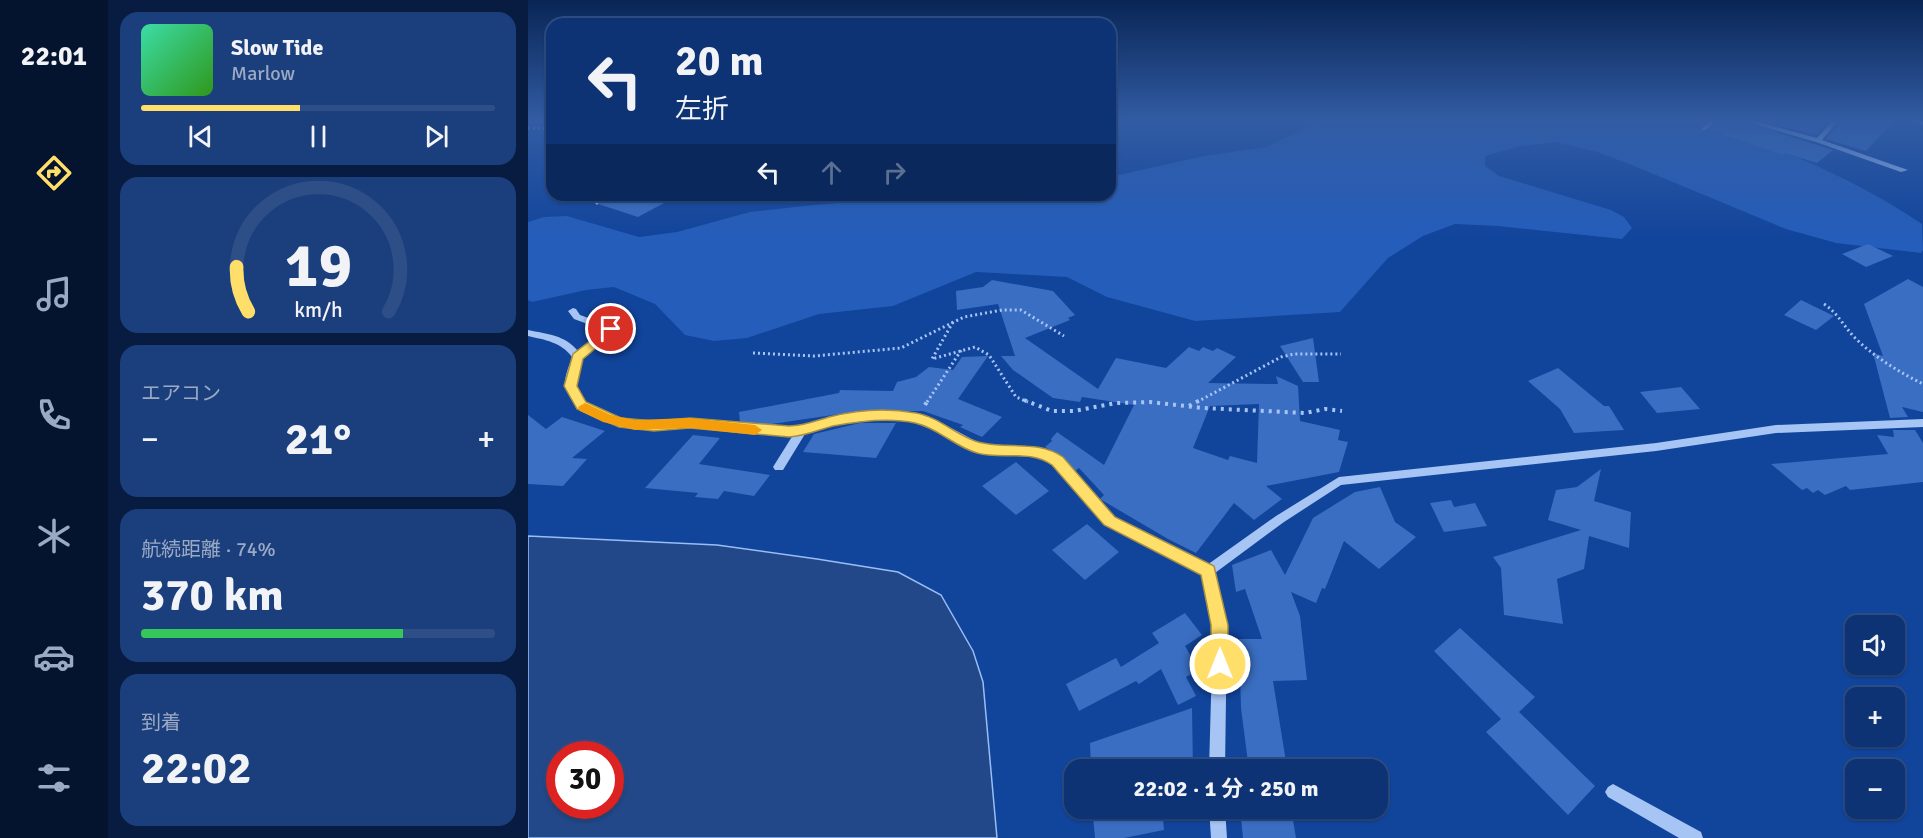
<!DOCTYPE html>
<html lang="ja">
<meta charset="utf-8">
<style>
body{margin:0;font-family:Signika,"Noto Sans JP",sans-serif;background:#1b3f7c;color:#f1f3f6;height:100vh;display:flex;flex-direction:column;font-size:22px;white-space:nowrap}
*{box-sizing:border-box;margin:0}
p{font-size:20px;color:#9aaac5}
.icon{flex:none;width:33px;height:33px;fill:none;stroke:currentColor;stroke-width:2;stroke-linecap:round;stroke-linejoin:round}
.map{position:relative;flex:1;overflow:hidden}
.drawer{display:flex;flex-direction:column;gap:12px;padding:12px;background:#071c40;width:420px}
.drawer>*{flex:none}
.guide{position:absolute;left:18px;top:18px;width:570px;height:183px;border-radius:18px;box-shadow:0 2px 4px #0004,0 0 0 2px #2d4e86;background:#0d3374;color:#f1f3f6;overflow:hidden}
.tools{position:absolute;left:1317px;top:615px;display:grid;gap:12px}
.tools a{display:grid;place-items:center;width:60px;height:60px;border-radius:12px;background:#0d3374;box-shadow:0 2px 4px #0004,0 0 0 2px #2d4e86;font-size:30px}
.speed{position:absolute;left:18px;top:741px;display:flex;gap:12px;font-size:30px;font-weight:700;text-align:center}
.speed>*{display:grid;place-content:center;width:78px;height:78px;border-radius:50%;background:#0d3374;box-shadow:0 2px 4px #0004,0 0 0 2px #2d4e86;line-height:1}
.speed .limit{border:9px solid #d22;background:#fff;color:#111}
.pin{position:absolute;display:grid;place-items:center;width:51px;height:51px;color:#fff;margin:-26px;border:3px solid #fff;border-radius:50%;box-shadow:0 2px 6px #0007}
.me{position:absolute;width:66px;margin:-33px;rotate:0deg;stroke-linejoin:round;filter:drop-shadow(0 0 4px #0008)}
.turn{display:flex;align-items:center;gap:21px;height:126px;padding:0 30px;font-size:27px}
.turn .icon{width:78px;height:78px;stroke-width:2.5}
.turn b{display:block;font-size:42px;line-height:51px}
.lanes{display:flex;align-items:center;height:57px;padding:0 30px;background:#0003;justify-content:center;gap:30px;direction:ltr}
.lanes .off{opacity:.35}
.big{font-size:45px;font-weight:700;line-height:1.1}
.drawer .widget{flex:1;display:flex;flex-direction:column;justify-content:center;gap:9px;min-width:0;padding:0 21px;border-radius:18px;background:#1b3f7c}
.drawer .dial{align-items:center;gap:0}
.dial svg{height:156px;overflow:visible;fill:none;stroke:#2d4e86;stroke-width:7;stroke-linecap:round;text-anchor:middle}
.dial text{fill:#f1f3f6;stroke:none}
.song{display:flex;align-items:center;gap:18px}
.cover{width:72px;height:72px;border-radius:9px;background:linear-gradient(135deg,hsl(160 70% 55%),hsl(110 70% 35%))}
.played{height:6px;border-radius:3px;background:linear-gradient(90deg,#ffde69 45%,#2d4e86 45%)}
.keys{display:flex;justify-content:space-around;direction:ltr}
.heat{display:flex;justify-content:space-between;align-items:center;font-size:33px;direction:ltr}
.charge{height:9px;border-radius:4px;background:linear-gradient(90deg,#34c759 74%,#2d4e86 0)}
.trip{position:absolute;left:536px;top:759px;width:324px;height:60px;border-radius:18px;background:#0d3374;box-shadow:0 2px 4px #0004,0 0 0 2px #2d4e86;font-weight:700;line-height:60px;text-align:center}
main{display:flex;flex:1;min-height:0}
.tabs{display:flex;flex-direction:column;width:108px;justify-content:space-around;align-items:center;background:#05142e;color:#9aaac5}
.tabs .icon{width:42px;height:42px}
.tabs .selected{color:#ffde69}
.tabs b{font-size:27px;color:#f1f3f6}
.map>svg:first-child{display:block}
.green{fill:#245dba}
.water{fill:#224889;stroke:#97bef7;stroke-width:1.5;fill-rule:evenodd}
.building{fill:#3a6ec2;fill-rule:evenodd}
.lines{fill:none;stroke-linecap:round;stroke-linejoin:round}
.path-far1{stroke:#a6c4f4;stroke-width:3;stroke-dasharray:2 3;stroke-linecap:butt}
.path{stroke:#a6c4f4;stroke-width:4;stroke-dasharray:3 5;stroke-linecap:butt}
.minor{fill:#a6c4f4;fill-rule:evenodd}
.route{fill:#ffde69;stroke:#a69044;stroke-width:1.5}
.slow{fill:#f59e0b}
</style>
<main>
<nav class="tabs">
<b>22:01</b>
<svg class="icon selected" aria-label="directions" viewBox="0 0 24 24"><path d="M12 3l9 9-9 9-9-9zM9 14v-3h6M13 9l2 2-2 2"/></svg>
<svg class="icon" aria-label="music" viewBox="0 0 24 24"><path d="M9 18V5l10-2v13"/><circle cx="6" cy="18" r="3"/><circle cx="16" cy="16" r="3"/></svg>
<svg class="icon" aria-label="phone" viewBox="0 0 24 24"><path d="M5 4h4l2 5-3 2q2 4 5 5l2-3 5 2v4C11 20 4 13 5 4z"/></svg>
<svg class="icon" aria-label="climate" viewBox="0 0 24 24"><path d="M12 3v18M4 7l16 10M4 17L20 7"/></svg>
<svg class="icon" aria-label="car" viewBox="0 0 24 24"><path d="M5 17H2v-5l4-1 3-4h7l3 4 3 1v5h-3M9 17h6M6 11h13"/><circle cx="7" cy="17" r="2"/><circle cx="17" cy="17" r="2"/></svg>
<svg class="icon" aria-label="filters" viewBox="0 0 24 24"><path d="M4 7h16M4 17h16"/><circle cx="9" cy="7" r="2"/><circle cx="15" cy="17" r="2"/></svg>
</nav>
<section class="drawer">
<div class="widget">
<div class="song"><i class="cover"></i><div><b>Slow Tide</b><p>Marlow</p></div></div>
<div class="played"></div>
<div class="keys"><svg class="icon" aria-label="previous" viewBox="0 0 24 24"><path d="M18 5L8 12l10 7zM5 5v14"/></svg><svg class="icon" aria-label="pause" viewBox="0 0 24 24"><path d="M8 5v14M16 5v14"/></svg><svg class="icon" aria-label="next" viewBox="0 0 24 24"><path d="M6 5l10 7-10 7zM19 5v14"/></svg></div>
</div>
<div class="widget dial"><svg viewBox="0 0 100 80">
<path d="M14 69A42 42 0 1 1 86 69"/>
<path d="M14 69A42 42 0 0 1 8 46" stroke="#ffde69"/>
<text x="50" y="56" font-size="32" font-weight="700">19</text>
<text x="50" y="72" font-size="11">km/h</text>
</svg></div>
<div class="widget"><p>エアコン</p>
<div class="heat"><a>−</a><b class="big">21°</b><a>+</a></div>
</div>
<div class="widget"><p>航続距離 · 74%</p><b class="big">370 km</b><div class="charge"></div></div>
<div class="widget"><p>到着</p><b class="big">22:02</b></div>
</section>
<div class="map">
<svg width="1395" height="838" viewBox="0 0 1395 838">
<rect width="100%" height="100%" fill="#11449b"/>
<!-- green -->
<path class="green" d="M794,120h382c74,28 152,59 218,104l1,26 -2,3 -85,-10 -50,-14 -154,-64 -35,-13 -41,-10 -35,4 -36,10v10l14,10 112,34 13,7 8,11 -10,11 -124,-13 -43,-2 -32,12 -35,22 -48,54 -145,9 -88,-24 -40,-20 -91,-5 -83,34 -74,8 -72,24 -33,3 -29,-6 -30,-31 -41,-17 -28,3 -54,12 -4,-2v-78l16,-5 23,-1 72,21 38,-5 73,-20 64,-7 117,-10h179v-18l94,-21 63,-9z"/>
<!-- water -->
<path class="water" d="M0,536l189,9 100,14 81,13 43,23 32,56 10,31 14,156h-469zM32,754h50v52h-50z"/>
<!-- building -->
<g class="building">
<path d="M1192,120h18l95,30 -16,13 -32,-10 -2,2 -74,-25z"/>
<path d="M1230,120h72l-14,15z"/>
<path d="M1313,120h54l-29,31 -40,-12z"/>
<path d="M55,195h96l-41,22 -55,-18z"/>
<path d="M1340,244l25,12 -27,11 -24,-13z"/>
<path d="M1380,279l15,8v125l-21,-5 6,10 -18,1 -17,-65 10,3 -19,-52z"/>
<path d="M464,280l61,11 22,24 -7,3 2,2 -45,18 73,51 18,-31 50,10 23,-21 10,4 4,-4 10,4 4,-3 19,9 -28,26 70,1 -2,-8 22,10 2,35 40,9 -2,10 10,2 -9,30 -73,14 16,13 -28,21 -20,-17 -38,50 -28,-14 -68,-40 4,-4 -25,-27 -4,3 -13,-15 -17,-9 7,-6 -1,-2 6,-7 47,33 30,-60 -52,-8 -2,5 -27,-4 -40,-28 -12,-14h14l-17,-52 -41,6 -1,-19 27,-4zM731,404l-2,59 -27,-7 -2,4 -35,-12 17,-42z"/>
<path d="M1273,300l33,16 -18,14 -32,-15z"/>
<path d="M785,338l6,44h-16l-23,-36z"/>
<path d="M460,356l-30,43 44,18 -20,20 -22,-10 3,-2 -40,-14h-63l-95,14 -25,-3 -1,-10 100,-19 1,-3 53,1 4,-9 19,-5 13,-10 24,3 9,-13z"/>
<path d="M1030,368l46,38h5l15,24 -50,3 -14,-24 -32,-28z"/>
<path d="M1153,387l19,22 -43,4 -17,-21z"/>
<path d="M0,415l18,14 16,-12 43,14 -33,27 15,1 -24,27 -35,-2z"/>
<path d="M332,423h36l-20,35 -73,-6 11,-18z"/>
<path d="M1365,430h22l8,13v39l-73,8 -4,-4 -21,9 -7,-5 -5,3 -6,-5 -5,2 -31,-26 117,-10 -11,-19 17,2z"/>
<path d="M165,435l27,3 -21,26 71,11 -16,21 -30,-5 -6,8 -23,-2 3,-4 -53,-5z"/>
<path d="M488,462l33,29 -33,24 -34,-29z"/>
<path d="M1073,469l-7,32 37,11 -2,36 -40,-12 -5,33 -27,10 6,45 -59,-9 -3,-47 -8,-11 88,-27 -33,-10 8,-30 21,-3z"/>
<path d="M852,487l15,35 21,15 -37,32 -35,-28 -19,48 -3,-1 -6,15 -25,-11 9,24 7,64 -34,1 14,87 -38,2 -8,-62 -2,-69h23l-17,-50 -9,3 -4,-27 39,-15 14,25 28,-57 42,-26z"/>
<path d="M923,500l3,7 21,-4 12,23 -43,6 -14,-29z"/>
<path d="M559,524l32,28 -34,28 -33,-30z"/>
<path d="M657,613l17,22 -17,11 14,24 -13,7 10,19 -18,9 -17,-36 -22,15 -3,-3 -57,30 -13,-27 50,-26 5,9 38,-24 -7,-10z"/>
<path d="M932,628l75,69 -16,15 76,74 -27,29 -82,-83 15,-13 -67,-68z"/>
<path d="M664,708l1,62h-102l-1,-27z"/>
<path d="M603,808h31l2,22 -40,8h-29l-2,-22z"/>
<path d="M712,808h51l5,30h-53z"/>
</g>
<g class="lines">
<!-- path-far1 -->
<g class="path-far1">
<path d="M0,128l24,1"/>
<path d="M68,204l8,-9"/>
<path d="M1296,304c14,9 20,23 32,35 20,19 43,33 67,45"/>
<path d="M425,322l-21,37 43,-12 14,8 27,42 12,5"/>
<path d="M225,353l61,3 87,-8 63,-31 38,-7h19l43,26"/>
<path d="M399,402l35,-53"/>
<path d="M669,402l84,-45 13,-3h47"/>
</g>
<!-- path -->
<g class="path">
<path d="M496,400l28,11h22l42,-8 34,-1 53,6 102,5 20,-4 17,2"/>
<path d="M397,405l3,-5"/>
<path d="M661,406l11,-6"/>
</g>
<!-- minor -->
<g class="minor">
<path d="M1183,120h7l-12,10h-4v-2z"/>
<path d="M1212,120h10l67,18 16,-18h6l-17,20 86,30 -7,2 -85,-30z"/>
<path d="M1382,120l13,1v4l-12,-4z"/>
<path d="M45,308l3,1 4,6 34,12 2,2 -35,29 -5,18 -1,10 4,9 7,8 35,15 33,4 36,-3 86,9 25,-1 30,-9 29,-5 28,-1 28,2 22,7 43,23 64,5 16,9 37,45 15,15 94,47 69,-49 63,-39 317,-34 120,-18 147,-6v8l-147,6 -120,18 -315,34 -57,37 -69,51 12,52 -2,145h-16l4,-145 -11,-51 -97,-50 -15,-15 -37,-45 -14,-8 -60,-4 -49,-25 -15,-5 -27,-2 -28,1 -29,5 -26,8 -22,36h-8l-2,-3 20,-32c-34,2 -67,-6 -101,-8 -12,-1 -24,2 -36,3 -28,0 -82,-12 -90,-42 -3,-10 3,-21 6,-31 -11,-15 -27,-17 -44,-21v-6c19,4 37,5 50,21l26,-21 -30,-11 -6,-8z"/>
<path d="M1085,784l88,48 2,6h-24l-71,-41 -3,-5 3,-5z"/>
<path d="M681,808h16l2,30h-16z"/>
</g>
</g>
<!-- sky -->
<linearGradient id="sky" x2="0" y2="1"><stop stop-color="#092555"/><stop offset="0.51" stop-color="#325ca4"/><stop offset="1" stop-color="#325ca4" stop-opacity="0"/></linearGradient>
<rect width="1395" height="237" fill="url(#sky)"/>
<!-- route -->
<path class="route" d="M83,325l6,4 -2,3 -32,27 -6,27 9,16 35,16 33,3 36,-3 99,8c14,0 26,-5 40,-9 27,-7 59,-9 87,-4 24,4 44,26 67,30 27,6 55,-3 80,14l52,60 99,49 14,59v39l-2,6 -6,3 -7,-3 -2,-6v-39l-10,-50 -97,-50 -52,-60c-22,-16 -50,-5 -75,-12 -22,-6 -39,-25 -62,-30 -26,-6 -56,-2 -82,3 -15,4 -28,10 -44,11l-99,-9 -36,3 -35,-4 -42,-18 -13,-23 9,-32z"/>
<!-- slow -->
<path class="slow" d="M57,403l26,12 24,5 55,-2 65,7 7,5 -7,5 -65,-7 -55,2 -32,-8 -23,-11 -2,-4z"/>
</svg>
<div class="tools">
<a><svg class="icon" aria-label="sound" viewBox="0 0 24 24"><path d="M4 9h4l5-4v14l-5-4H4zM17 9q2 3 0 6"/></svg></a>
<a>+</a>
<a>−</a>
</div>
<div class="speed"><div class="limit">30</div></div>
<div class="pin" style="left:83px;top:329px;background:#d93025"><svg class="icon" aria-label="arrive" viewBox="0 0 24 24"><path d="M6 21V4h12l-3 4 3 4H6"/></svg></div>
<svg class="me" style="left:692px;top:664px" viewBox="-20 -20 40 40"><circle r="17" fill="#ffde69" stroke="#fff" stroke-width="3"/><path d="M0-11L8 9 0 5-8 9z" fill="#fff"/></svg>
<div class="trip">22:02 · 1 分 · 250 m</div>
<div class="guide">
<div class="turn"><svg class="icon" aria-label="left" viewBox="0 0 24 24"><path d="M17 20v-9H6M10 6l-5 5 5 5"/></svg><div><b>20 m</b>左折</div></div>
<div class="lanes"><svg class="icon" aria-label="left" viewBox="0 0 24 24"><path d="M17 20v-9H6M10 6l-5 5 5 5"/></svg><svg class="icon off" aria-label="ahead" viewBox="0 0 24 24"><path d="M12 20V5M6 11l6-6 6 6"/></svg><svg class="icon off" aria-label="right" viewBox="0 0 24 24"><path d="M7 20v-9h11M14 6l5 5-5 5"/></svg></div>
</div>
</div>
</main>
